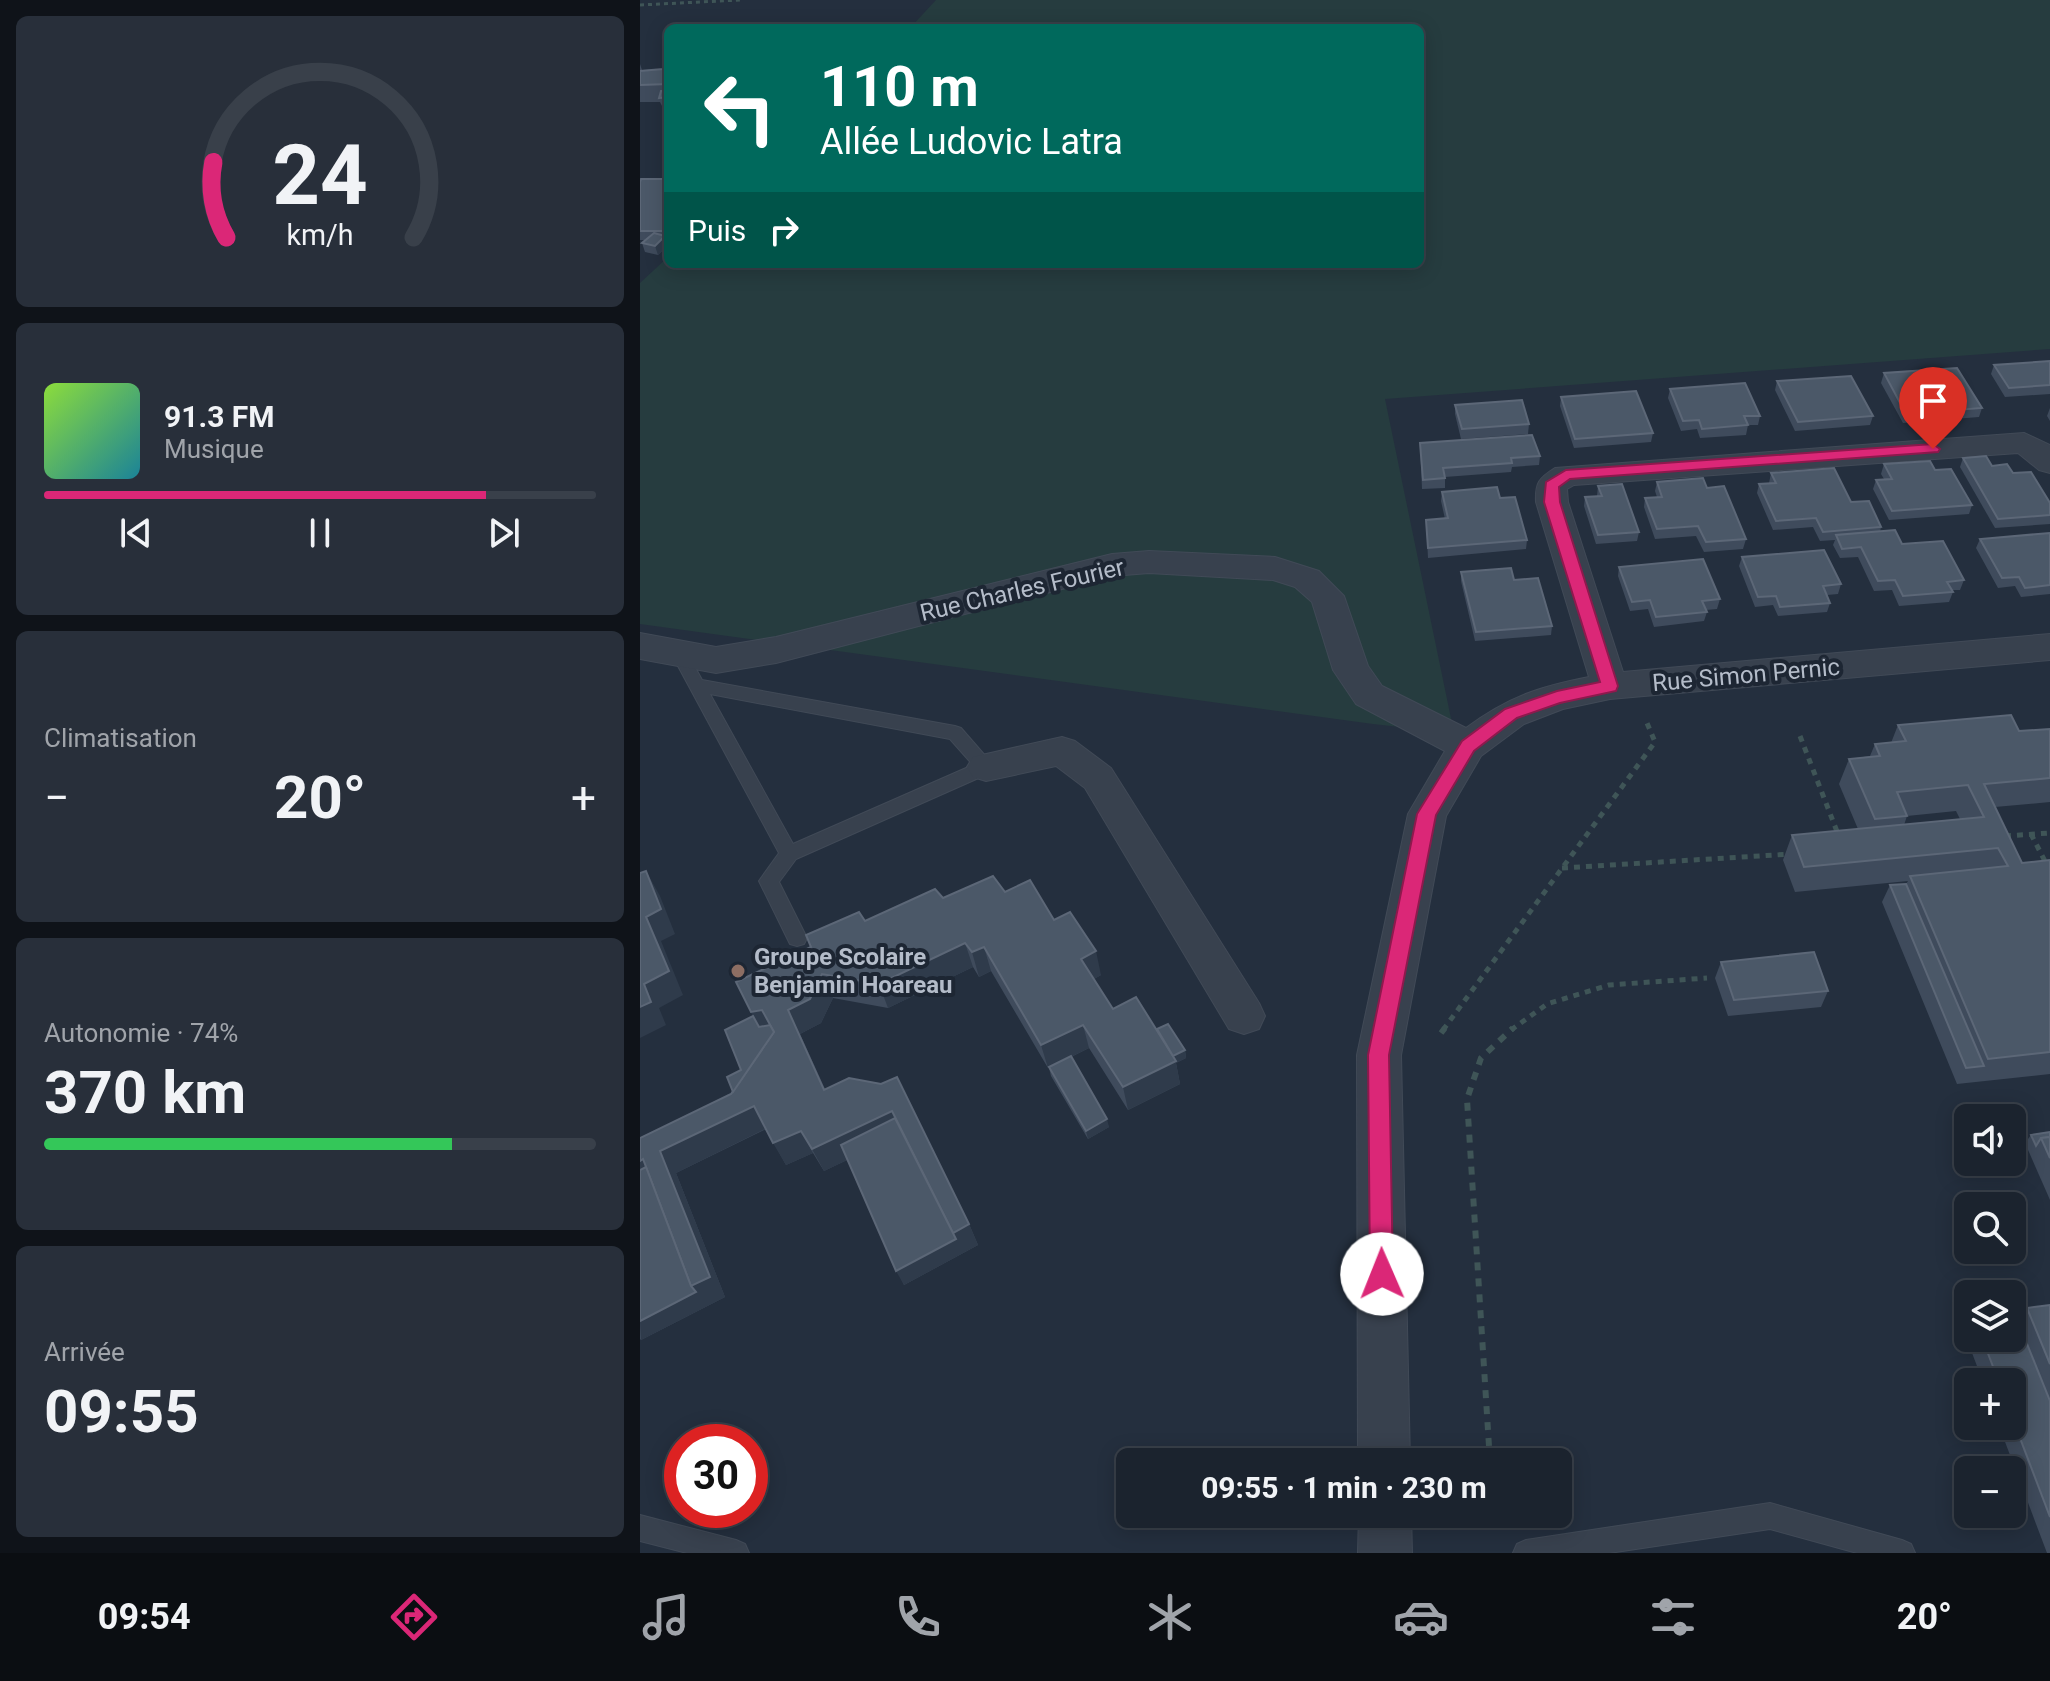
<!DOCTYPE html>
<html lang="fr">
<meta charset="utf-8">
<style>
body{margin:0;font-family:Roboto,sans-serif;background:#282f3a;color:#f1f3f6;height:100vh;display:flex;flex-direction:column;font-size:30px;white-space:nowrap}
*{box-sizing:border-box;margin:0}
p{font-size:26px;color:#a0a4aa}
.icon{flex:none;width:44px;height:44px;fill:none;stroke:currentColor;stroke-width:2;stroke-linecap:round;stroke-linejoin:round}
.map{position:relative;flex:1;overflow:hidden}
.details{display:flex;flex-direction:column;gap:16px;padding:16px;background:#0f1319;width:640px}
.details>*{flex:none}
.hud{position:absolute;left:24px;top:24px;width:760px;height:244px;border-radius:12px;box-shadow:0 4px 20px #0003,0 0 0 2px #39404a;background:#00695c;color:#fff;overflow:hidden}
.buttons{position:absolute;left:1314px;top:1104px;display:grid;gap:16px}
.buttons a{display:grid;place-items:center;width:72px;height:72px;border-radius:12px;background:#1b232e;box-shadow:0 4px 20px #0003,0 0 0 2px #39404a;font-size:40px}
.speed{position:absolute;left:24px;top:1424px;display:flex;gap:16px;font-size:40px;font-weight:700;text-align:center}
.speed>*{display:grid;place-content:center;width:104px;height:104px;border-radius:50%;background:#1b232e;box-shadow:0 4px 20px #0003,0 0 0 2px #39404a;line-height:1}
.speed .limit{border:12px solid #d22;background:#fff;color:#111}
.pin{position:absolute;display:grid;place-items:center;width:68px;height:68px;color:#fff;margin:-82px -34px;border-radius:50% 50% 50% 0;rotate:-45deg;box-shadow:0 0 8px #0007}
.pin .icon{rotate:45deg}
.me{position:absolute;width:88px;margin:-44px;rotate:359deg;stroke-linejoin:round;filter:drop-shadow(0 0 6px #0008)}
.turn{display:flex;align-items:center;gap:28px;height:168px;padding:0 24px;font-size:36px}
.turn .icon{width:104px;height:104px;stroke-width:2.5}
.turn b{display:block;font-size:56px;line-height:68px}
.then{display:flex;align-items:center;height:76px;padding:0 24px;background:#0003;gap:16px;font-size:30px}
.big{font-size:60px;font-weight:700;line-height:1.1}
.details .card{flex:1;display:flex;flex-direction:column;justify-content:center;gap:12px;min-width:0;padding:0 28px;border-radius:12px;background:#282f3a}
.details .dial{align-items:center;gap:0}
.dial svg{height:208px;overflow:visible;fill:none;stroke:#39404a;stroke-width:7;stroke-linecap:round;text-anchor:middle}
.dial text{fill:#f1f3f6;stroke:none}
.song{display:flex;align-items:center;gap:24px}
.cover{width:96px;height:96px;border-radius:12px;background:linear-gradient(135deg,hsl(90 70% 55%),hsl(190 70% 35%))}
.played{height:8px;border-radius:4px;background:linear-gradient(90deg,#db2777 80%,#39404a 80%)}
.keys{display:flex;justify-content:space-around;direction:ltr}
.heat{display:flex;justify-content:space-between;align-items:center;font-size:44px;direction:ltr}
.charge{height:12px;border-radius:6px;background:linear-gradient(90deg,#34c759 74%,#39404a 0)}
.trip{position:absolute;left:476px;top:1448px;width:456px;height:80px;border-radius:12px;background:#1b232e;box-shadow:0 4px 20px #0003,0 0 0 2px #39404a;font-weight:700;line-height:80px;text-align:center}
.dock{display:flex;height:128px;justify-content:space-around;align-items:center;background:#0b0e12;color:#a0a4aa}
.dock .icon{width:56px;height:56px}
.dock .active{color:#db2777}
.dock b{font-size:36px;color:#f1f3f6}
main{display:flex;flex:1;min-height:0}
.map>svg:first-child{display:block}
.green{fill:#263c3f}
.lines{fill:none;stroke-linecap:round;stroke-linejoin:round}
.service-casing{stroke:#414a57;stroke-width:2}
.minor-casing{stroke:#414a57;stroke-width:2}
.path-far2{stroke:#3f5557;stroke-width:3;stroke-dasharray:4 4;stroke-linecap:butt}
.path-far1{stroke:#3f5557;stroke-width:5;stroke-dasharray:6 6;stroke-linecap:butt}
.path{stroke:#3f5557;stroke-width:6;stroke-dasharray:8 8;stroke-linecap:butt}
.service{fill:#38414e;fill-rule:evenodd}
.minor{fill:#38414e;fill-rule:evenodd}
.wall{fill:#3f4b5c;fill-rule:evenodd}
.shaded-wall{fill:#2f3b4b}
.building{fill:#4b5868;stroke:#5c6777;stroke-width:2}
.route{fill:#db2777;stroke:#8e194d;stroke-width:2}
.education-dot{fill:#8d6e63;stroke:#1d2633;stroke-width:3}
.labels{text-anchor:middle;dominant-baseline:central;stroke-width:8;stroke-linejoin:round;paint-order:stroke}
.street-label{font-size:24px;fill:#b4bcc9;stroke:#1d2633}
.poi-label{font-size:24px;font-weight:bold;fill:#b4bcc9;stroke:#1d2633;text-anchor:start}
</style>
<main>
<section class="details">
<div class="card dial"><svg viewBox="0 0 100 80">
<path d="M14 69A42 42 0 1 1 86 69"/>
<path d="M14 69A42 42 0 0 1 9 40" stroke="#db2777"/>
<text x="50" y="56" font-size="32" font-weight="700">24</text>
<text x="50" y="72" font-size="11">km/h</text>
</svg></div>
<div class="card">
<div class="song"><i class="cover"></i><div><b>91.3 FM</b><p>Musique</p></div></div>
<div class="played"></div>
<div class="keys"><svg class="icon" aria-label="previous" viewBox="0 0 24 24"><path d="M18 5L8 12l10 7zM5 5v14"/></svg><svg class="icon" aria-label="pause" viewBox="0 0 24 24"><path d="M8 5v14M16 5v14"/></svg><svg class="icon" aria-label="next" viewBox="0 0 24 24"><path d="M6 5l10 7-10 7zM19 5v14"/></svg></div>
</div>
<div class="card"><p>Climatisation</p>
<div class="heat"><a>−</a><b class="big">20°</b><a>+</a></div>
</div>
<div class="card"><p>Autonomie · 74%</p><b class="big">370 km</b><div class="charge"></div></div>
<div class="card"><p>Arrivée</p><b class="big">09:55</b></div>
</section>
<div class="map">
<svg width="1410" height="1553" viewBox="0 0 1410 1553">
<rect width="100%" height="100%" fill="#242f3e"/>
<!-- green -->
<path class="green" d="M296,0h1114v349l-665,50 69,334 -81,-9 -733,-100v-341l28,-26v7h752v-236h-510z"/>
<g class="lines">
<!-- service casing -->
<g class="service-casing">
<g id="service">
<path d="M39,647l6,2 17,31 253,46 6,2 34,39 -3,5 -196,87 -17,23 28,56 -3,6 -7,2 -7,-2 -31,-63 20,-28 -108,-200zM70,694l240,45 23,26 -180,79z"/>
<path d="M1130,1503l132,37 9,4 4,9h-58l-87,-24 -161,24h-96l4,-9 9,-4z"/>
<path d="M0,1515l96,25 9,4 4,9h-62l-47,-12z"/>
</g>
</g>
<!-- minor casing -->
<g class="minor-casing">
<g id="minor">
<path d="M1384,433l26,12v28l-11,-3 -21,-17 -444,32 -7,4 1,13 55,170 427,-38v26l-440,39 -47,10 -39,15 -43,32 -35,60 -45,239 9,407h-52l-1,-407 51,-241 37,-63 -89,-47 -23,-34 -21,-68 -17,-15 -22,-7 -124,-7 -37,3 -336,87 -60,10 -76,-14v-26l76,14 60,-10 336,-83 37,-3 126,6 44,14 25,25 24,70 14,20 84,42c42,-31 72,-41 123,-51l-53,-175c-1,-19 3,-24 19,-34z"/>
<path d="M422,737l13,4 36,27 148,235 6,13 -6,13 -15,5 -15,-5 -144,-241 -29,-22 -70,15 -13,-4 -6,-10 6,-10z"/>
<path d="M719,1514h52l1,39h-54z"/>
</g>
</g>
<!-- path-far2 -->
<path class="path-far2" d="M0,5l100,-5"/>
<!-- path-far1 -->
<g class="path-far1">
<path d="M1160,736l38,98"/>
<path d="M1391,834l19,37"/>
<path d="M1365,836l45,-3"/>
<path d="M922,868l230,-14"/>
<path d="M803,1030l212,-288 -8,-19"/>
<path d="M871,1030l36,-26 62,-19 98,-7"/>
</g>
<!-- path -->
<g class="path">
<path d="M801,1033l4,-5"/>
<path d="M850,1462l-23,-363 14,-41 32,-30"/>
<path d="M829,1524l14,-10"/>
</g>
<!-- service -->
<use href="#service" class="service"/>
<!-- minor -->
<use href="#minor" class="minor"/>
</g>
<!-- wall -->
<g class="wall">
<path d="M28,62v44h-6l-2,-4h-20v-38l2,6 21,-1z"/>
<path d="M28,179v59l-2,2 2,5 -10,10 -13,-3 -3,-9 4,-3h-6v-58z"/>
<path d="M1410,361v33l-45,3 -14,-23 3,-9z"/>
<path d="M1244,373l98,35 -3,9 -76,6 -22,-40z"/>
<path d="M1137,381l96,35 -3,9 -75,6 -20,-41z"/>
<path d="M1030,389l90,27 -2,9h-10l-2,10 -46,3 -3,-9 -16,2 -13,-33z"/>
<path d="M921,397l92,36 -2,9 -77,6 -14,-42z"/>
<path d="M815,405l74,19 -1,10 -67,5 -6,-25z"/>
<path d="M1410,408v13l-3,-5z"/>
<path d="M780,443l120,13 -1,9 -27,2 -1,5 -66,5v11l-23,1z"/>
<path d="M1323,458l50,15 37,30v21l-55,4 -35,-61z"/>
<path d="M1244,464l51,6 37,35 -3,9 -80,6 -16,-31 3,-9 8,-1 -3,-5z"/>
<path d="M1131,473l80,29 30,25 -1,5 84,48 -4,10h-8l1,2 -4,10 -50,4 -7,-16 -18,1 -16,-34 -18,1 -7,-13 2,-5 -15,1 -7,-14 -40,3 -16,-37 2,-9 10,-1z"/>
<path d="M1017,482l50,6 39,51 -3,10 -39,3 -8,-16 -41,3 -11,-32 1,-9 12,-1 -2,-6z"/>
<path d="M958,486l41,46 -2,9 -41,3 -12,-38 1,-9 12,-1z"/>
<path d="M802,492l85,48 -1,9 -98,9 -2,-38 19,-1 -4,-18z"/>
<path d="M1410,533v61l-29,3 -6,-11 -17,2 -22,-40 4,-9z"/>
<path d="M1102,557l99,27 -3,10 -11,1 3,8 -3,9 -49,4 -5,-11 -18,2 -16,-41z"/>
<path d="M979,567l101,32 -3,10 -11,1 1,2 -3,9 -50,6 -6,-18 -18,2 -12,-35z"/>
<path d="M821,572l53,8 38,46 -1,9 -76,6 -14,-60z"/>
<path d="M1258,725l121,6 31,47v24l-55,5 27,56 28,-3v214l-93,10 -75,-182 8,-17 16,-1 2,-3 -113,11 -12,-32 9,-25 66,-6 -19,-45 10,-25 21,-3 5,-12 16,-1zM1316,811l4,8 -56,6 3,-9z"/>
<path d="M365,892l49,28 47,55 -7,4 19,30 44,20 28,21 1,8 -10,5 4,21 -52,26 -39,-62 -18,9 38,70 -21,12 -37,-63 -2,-8h-1l-57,-97 -12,6 -6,-10 -85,41 -55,-10 -12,25 -21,11 25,55 144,135 9,21 -74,40 -57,-125 -23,11 -11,-18 -27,12 -20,-36 -90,44 49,124 -84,43 -1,-1v-201l91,-44 28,-67 -8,-15 114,-91 78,-23z"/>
<path d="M1081,962l107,29 -7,16 -93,9 -13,-38z"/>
<path d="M1410,1132v68l-25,-57 6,-8z"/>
<path d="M1410,1305v248h-3l-48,-127h13v-44h-29l-17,-45 2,-3v4h44l5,-19 10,-11z"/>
</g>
<!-- shaded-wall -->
<g class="shaded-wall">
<path d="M28,224v14l-1,2 -4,-9z"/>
<path d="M25,236l3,9 -10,10 -3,-9z"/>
<path d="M6,871l14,25 15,38 -14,7 22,54 -24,13 7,17 -26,13v-31l4,-23 2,-67z"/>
<path d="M325,943l8,24 -85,41 -9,-24z"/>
<path d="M344,947l7,24 -12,6 -7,-25z"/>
<path d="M456,951l5,24 -14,8 -6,-24z"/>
<path d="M182,974l11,24 -12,25 -21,11 36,79 -48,-103z"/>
<path d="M122,1010l13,23 -12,3 -12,-24z"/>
<path d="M443,1025l6,23 -41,20 -7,-23z"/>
<path d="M545,1050l1,8 -10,5 4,21 -52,26 -5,-23 45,-29z"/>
<path d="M114,1106l13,22 -91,45 49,124 -84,43 -1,-19 51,-35 -51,-95v-30z"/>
<path d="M252,1111l10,23 -78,37 -12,-22z"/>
<path d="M467,1119l2,8 -21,12 -2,-8z"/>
<path d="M161,1131l12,22 -27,12 -13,-22z"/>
<path d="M329,1224l9,21 -74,40 -8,-14 57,-38z"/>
</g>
<!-- building -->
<g class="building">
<path d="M26,62h2v22l-28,1v-14l23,-2z"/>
<path d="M21,91h7v6l-9,1z"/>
<path d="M1,179h27v45l-5,7h-23v-49z"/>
<path d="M14,233l11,3 -10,10 -13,-3z"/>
<path d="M1410,361v24l-41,3 -15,-23z"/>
<path d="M1317,368l25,40 -76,6 -22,-41z"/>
<path d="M1211,376l22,40 -75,6 -21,-41z"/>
<path d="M1105,383l15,33h-16l4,9 -46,4 -3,-9 -16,1 -13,-32z"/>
<path d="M996,391l17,42 -78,6 -14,-42z"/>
<path d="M882,400l7,24 -67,5 -7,-24z"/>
<path d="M892,435l8,21 -29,2 1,5 -69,5 2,10 -22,2 -3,-37z"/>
<path d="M1346,456l6,10 15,-2 6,9 18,-1 19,31v12l-52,4 -35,-61z"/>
<path d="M1290,461l5,9 16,-1 21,36 -80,6 -16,-31 16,-1 -8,-15z"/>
<path d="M1194,468l17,34 18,-1 12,26 -58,5 -7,-14 -40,3 -17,-37 17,-1 -5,-10z"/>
<path d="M1063,478l4,10 17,-2 22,53 -40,3 -8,-16 -41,3 -12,-31 17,-1 -5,-15z"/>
<path d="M982,484l17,48 -41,3 -13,-38 17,-1 -4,-10z"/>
<path d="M857,487l3,11 15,-1 12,43 -99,8 -2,-28 22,-2 -6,-26z"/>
<path d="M1255,530l7,14 41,-3 21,39 -17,2 6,10 -50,4 -8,-16 -17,1 -17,-34 -19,2 -6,-14z"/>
<path d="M1410,533v52l-25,3 -6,-11 -17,1 -22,-39z"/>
<path d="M1184,550l17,34 -18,2 7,17 -50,4 -4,-11 -18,1 -16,-40z"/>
<path d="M1063,559l17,40 -18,2 5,11 -51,5 -6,-17 -18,2 -13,-35z"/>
<path d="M871,568l3,12 24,-2 14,48 -76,6 -15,-60z"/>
<path d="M1371,715l8,16 31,-2v49l-66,6 38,79 28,-3v192l-62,7 -78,-183 98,-10 -10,-18 -194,19 -12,-32 192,-18 -16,-32 -71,7 10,24 -32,3 -26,-60 31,-3 -5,-12 31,-3 -8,-16z"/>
<path d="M6,871l15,38 -15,8 23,54 -25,13 7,18 -11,5v-134z"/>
<path d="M353,876l12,16 25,-12 24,40 16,-8 26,39 -15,8 32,50 23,-12 40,64 -53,26 -40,-62 -42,20 -57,-98 -12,5 -7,-9 -86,41 -57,-10 -12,25 -22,11 36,80 25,-12 32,6 16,-7 72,147 -16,9 -61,-122 -80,38 -11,-18 -28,12 -19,-37 -94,45 50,126 -19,9 -48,-127 -3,2v-23l91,-44 43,-62 -12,-22 -11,2 -15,-30 75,-35 -5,-12 53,-23 6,9 70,-32 8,9z"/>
<path d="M1266,884l78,182 -18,2 -76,-183z"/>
<path d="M1174,952l14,39 -94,9 -13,-38z"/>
<path d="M113,1016l6,11 11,-2 4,7 -41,60 -6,-15 14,-7 -16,-40z"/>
<path d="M528,1024l17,26 -12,6 -16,-27z"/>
<path d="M431,1056l36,63 -21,12 -37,-64z"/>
<path d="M255,1118l61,121 -60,32 -55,-126z"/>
<path d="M1410,1132v5l-9,1 -5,8 -5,-11z"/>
<path d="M1410,1137v21l-9,-20z"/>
<path d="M6,1167l45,119 5,6 -56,29v-151z"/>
<path d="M1410,1305v59l-23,-56z"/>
<path d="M1377,1319l33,82v116l-38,-100v-35h-13l-17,-44h30v-18z"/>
</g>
<!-- route -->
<path class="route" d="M1293,444l7,5 -2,3 -368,27 -11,8 1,15 58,184 -2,5 -56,12 -43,15 -43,33 -38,64 -47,240 4,219 -3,8 -8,4 -9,-4 -3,-8 -2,-219 49,-241 45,-73 43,-32 52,-18 43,-9 -56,-180 2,-20 20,-12z"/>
<!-- markers -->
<circle class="education-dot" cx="98" cy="971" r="8"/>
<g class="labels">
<!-- street labels -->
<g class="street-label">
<text transform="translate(382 590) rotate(-13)">Rue Charles Fourier</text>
<text transform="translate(1106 675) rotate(-5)">Rue Simon Pernic</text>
</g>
<!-- poi labels -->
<g class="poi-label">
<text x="114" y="957">Groupe Scolaire<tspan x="114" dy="28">Benjamin Hoareau</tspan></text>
</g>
</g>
</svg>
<div class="buttons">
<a><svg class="icon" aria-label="sound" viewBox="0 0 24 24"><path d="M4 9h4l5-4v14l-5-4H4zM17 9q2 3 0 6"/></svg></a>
<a><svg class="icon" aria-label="search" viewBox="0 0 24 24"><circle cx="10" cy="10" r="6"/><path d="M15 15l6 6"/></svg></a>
<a><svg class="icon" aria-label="layers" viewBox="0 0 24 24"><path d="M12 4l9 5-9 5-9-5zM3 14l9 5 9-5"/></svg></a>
<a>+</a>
<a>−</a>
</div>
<div class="speed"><div class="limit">30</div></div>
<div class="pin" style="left:1293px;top:449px;background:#d93025"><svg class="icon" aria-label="arrive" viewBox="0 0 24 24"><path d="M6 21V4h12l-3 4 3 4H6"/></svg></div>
<svg class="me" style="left:742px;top:1274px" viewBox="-20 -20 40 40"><circle r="19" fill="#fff"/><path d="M0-13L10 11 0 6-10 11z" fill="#db2777"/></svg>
<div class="trip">09:55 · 1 min · 230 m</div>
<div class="hud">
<div class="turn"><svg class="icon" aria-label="left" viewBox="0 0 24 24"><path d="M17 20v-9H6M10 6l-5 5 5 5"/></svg><div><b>110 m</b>Allée Ludovic Latra</div></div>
<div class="then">Puis<svg class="icon" aria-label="right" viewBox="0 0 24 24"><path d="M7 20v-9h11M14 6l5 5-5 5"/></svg></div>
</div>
</div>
</main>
<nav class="dock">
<b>09:54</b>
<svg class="icon active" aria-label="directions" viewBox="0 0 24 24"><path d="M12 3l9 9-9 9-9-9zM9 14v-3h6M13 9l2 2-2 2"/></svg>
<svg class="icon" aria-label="music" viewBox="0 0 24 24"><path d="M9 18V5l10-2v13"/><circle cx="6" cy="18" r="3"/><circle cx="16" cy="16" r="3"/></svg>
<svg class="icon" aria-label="phone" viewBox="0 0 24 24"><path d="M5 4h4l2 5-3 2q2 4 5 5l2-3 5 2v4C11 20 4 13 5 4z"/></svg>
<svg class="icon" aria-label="climate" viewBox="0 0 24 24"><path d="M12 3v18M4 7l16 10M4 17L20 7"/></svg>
<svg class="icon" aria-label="car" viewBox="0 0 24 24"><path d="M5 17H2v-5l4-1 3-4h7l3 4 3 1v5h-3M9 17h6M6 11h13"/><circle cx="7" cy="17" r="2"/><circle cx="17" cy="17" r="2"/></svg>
<svg class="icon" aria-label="filters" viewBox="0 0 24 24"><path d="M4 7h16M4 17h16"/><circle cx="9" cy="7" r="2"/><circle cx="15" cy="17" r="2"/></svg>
<b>20°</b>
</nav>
